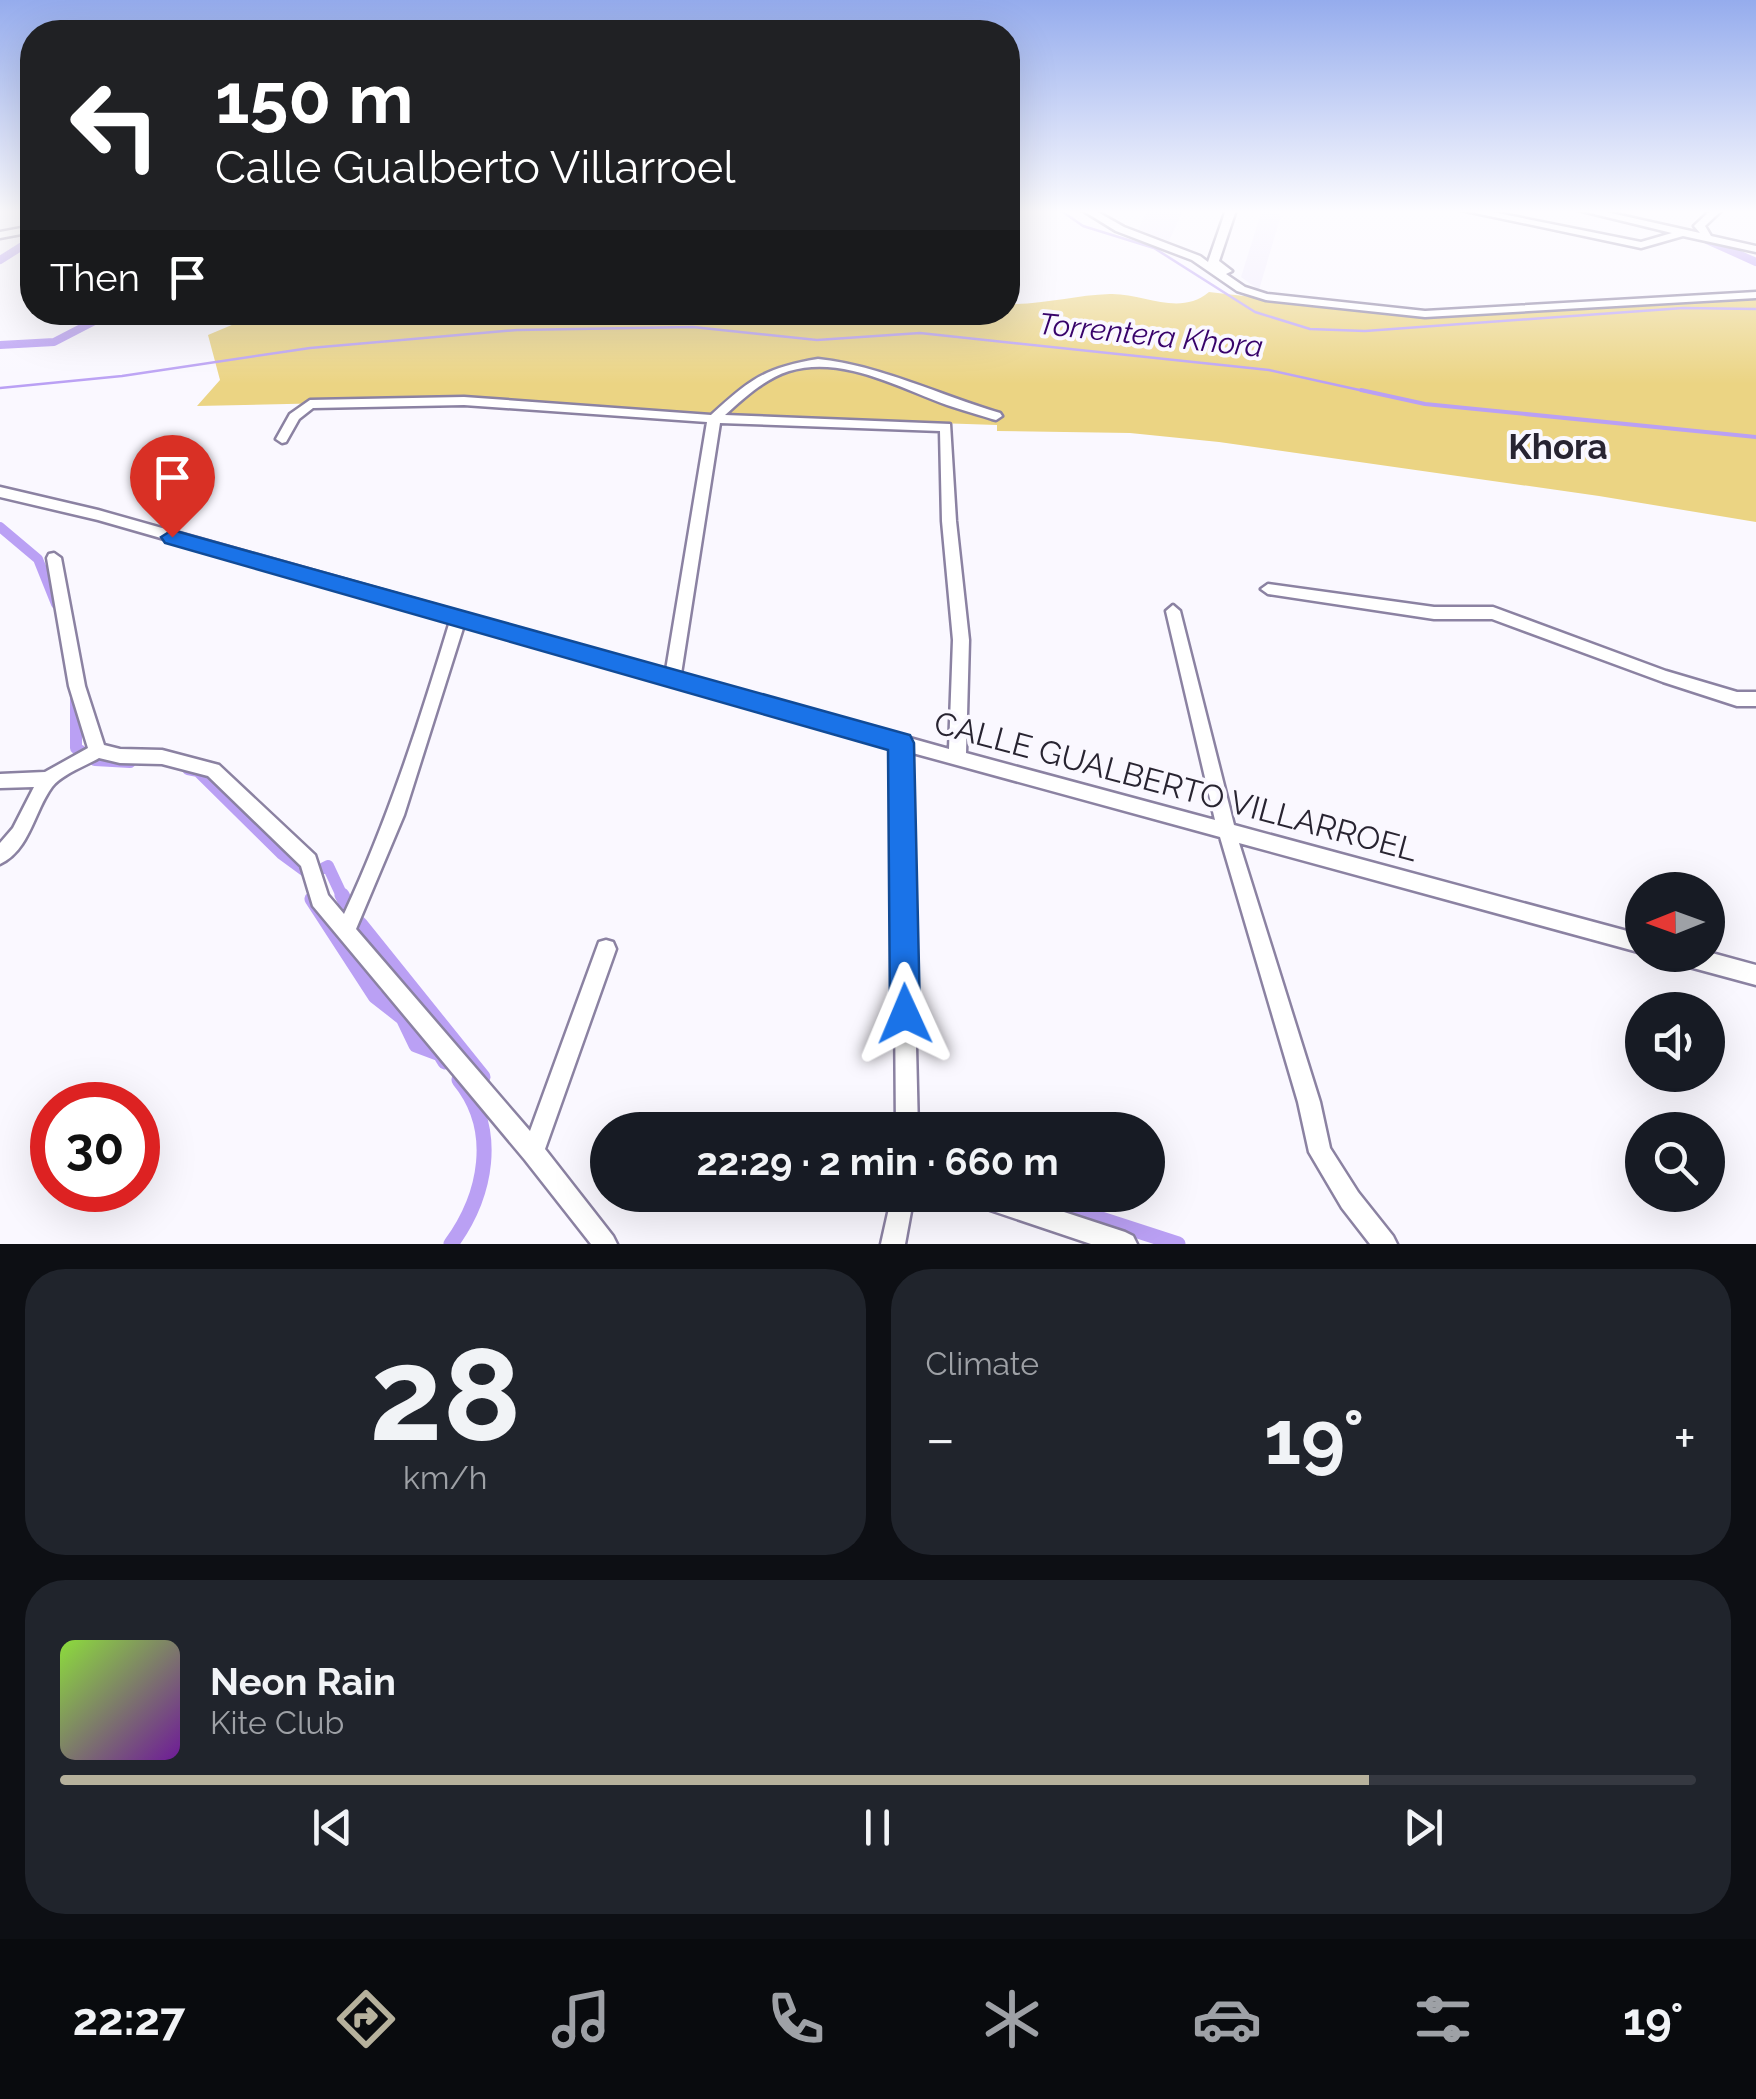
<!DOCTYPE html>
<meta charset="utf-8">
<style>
body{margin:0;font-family:Raleway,sans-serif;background:#20242c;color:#f1f3f6;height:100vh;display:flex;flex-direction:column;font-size:38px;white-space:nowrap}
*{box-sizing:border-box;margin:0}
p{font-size:32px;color:#9ea1a6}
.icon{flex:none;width:55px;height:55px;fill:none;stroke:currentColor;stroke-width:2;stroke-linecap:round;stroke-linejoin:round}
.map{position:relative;height:1244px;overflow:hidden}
.side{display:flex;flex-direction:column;gap:25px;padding:25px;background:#0d0f14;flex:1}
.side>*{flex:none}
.hud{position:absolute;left:20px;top:20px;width:1000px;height:305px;border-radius:40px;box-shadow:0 10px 40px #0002;background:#202124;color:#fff;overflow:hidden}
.needle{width:65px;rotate:269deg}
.fabs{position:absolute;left:1625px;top:872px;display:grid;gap:20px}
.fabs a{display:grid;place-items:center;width:100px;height:100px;border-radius:50%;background:#171b24;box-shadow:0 10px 40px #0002;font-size:50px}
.speed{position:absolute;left:30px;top:1082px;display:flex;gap:20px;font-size:50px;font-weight:700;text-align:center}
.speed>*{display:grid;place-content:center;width:130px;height:130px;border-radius:50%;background:#171b24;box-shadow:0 10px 40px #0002;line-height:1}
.speed .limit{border:15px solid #d22;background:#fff;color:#111}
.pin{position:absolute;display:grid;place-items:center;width:85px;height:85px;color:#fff;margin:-102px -42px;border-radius:50% 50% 50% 0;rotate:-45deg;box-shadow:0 0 10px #0007}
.pin .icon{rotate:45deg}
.me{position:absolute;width:110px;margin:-55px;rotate:359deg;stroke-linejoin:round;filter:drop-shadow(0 0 8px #0008)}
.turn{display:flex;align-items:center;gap:35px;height:210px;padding:0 30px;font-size:45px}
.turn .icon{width:130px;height:130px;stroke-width:2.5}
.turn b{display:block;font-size:70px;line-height:85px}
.then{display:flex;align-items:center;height:95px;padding:0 30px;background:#0003;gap:20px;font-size:38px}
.big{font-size:75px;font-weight:700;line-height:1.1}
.side .widget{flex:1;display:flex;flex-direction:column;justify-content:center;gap:15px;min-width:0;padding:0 35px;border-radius:40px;background:#20242c}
.side .dial{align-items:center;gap:0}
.dial b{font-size:130px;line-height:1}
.song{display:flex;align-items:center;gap:30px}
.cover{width:120px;height:120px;border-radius:15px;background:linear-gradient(135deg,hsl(90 70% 55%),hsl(280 70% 35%))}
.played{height:10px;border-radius:5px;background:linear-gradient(90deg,#b6b19c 80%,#363941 80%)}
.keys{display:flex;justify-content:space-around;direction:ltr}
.heat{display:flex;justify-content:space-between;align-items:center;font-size:55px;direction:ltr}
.side .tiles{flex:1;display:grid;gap:25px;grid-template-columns:1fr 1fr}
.widget:last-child{grid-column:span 2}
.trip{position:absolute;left:590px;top:1112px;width:575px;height:100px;border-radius:50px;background:#171b24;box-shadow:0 10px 40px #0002;font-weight:700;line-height:100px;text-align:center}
.dock{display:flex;height:160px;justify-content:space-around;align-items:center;background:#090b0e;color:#9ea1a6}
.dock .icon{width:70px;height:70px}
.dock .on{color:#b6b19c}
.dock b{font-size:45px;color:#f1f3f6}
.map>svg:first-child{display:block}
.built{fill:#f1ecfd}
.green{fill:#ebd483}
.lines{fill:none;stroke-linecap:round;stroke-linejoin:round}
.stream-far1{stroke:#baa0f4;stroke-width:2.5}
.stream{stroke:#baa0f4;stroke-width:4}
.canal-far3{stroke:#baa0f4;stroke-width:8}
.canal-far2{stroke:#baa0f4;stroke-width:10}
.canal-far1{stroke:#baa0f4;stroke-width:12}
.canal{stroke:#baa0f4;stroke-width:15}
.minor-casing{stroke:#8b82a2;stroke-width:5}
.minor{fill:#fff;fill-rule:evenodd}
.route{fill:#1a73e8;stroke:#114b97;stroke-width:2.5}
.labels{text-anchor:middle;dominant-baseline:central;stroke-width:8;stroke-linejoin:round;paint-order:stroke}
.far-water-label{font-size:30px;font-style:italic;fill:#37026a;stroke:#faf8ff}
.street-label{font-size:32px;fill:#282431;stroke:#faf8ff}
.neighbourhood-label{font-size:35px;font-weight:bold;fill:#282431;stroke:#faf8ff}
</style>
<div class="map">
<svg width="1756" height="1244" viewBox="0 0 1756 1244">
<rect width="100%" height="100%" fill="#faf8ff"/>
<!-- built -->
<g class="built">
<path d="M1147,210h36l-14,31 -31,-11z"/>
<path d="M1262,210l19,5 -22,75 -18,-13z"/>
</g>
<!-- green -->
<path class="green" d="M1209,292l212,24 335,-18v224l-157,-26 -380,-54 -89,-9 -133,-2v-6l-276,-9 -256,-16 -268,6 23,-26 -12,-45 52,-22 748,-1v-8c33,1 68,-9 102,-10 34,-1 69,23 99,-2z"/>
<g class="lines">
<!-- stream-far1 -->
<g class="stream-far1">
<path d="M1060,210l23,16 71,22 101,64 55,17 55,2 318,-23 73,1"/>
<path d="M0,388l122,-12 188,-28 207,-18 176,-3 124,13 103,-7 349,37 104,23"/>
</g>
<!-- stream -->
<path class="stream" d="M1361,390l64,14 331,33"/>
<!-- canal-far3 -->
<g class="canal-far3">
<path d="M1707,240l49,22"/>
<path d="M0,260l32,-20"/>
<path d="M0,345l54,-3 58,-30"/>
</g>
<!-- canal-far2 -->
<path class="canal-far2" d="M0,527l38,32 18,45"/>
<!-- canal-far1 -->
<g class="canal-far1">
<path d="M76,695v53l6,4"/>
<path d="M95,760l35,2"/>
<path d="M188,769l10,2 84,83 30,22"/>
<path d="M324,868l4,-2 15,32"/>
</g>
<!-- canal -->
<g class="canal">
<path d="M342,895l10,20"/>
<path d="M312,899l63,97 28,22 13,27 24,9 5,8"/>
<path d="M360,924l123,153"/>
<path d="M1027,1195l151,49"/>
<path d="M451,1244c35,-48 49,-114 8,-164"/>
</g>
<!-- minor casing -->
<g class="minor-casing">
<g id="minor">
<path d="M1082,210h12l30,17 76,29 8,6 18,-52h10l-17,51 13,10 -6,3 19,13 22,7 158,17 331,-19v6l-331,19 -159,-17 -29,-9 -45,-31 -76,-29z"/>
<path d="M1461,210h21l159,32 31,-9 -94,-23h19l103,23 -6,-7 2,-2 15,-14h11l-17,16 6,10 45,10v6l-73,-16 -42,12z"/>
<path d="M32,226v6l-32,6v-6z"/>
<path d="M818,359c64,7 121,36 182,54l2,3 -6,4 -4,-1c-15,-5 -31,-9 -45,-14 -49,-18 -105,-50 -158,-34 -25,8 -45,27 -64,44l225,9 6,97 13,119 -3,113 249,67 -49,-209 7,-6 7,6 54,214 408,110v18l-403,-110 81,259 10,46 28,44 35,44 4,8h-27l-28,-36 -33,-56 -11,-50 -78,-265 -311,-85 9,378h-22l-3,-382 -429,-123 -60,190 -48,114 174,202 69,-189 7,-2 7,2 3,7 -71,200 68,87 4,8h-26l-66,-84 -212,-254 -12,-40 -93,-90 -46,-12 -42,-1 -21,-5c-14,8 -38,17 -47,29 -18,24 -22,63 -52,77v-21l13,-15 21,-41 -34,1v-14l45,-2 43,-24 -19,-62 -22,-128 2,-4 5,-1 7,5 24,128 19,59 16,4 42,1 57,15 96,90 13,40 16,19c44,-94 76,-194 106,-293l-352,-101 -98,-23v-10l98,23 568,160 41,-248 -243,-17 -151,3 -14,11 -13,23 -4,1 -6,-4 14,-25 20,-14 154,-3 247,18c40,-36 53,-47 107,-56zM720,423l220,8 2,90 11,119 -4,109 -268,-75z"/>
<path d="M1268,584l166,23h59l173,64 71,21h19v14h-19l-74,-24 -171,-63h-58l-166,-25 -7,-5z"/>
<path d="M1708,952l48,13v20l-74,-20 -7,-3 -3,-7h36z"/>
<path d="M892,1195h22l-9,49h-24z"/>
<path d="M967,1195h45l113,37 8,4 4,8h-46l-113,-38 -8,-3z"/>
</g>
</g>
<!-- minor -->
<use href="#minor" class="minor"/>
</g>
<!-- sky -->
<linearGradient id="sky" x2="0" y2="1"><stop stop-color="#95aced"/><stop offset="0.55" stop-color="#fdfcff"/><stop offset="1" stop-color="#fdfcff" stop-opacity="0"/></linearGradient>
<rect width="1756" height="384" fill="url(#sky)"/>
<!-- route -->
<path class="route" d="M172,530l738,205 4,8 6,271 -4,11 -11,4 -11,-4 -4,-11 -2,-264 -723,-207 -4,-6z"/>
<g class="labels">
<!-- far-water labels -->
<g class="far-water-label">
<text transform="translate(1151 335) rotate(6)">Torrentera Khora</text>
</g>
<!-- street labels -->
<g class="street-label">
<text transform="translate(1176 786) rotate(15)">CALLE GUALBERTO VILLARROEL</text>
</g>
<!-- neighbourhood labels -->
<g class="neighbourhood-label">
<text x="1558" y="446">Khora</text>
</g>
</g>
</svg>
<div class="fabs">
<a><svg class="needle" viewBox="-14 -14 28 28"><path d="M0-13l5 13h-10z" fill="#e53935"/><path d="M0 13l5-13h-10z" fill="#9ea1a6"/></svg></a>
<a><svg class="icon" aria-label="sound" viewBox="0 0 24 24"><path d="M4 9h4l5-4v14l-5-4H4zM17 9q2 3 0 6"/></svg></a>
<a><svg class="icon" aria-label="search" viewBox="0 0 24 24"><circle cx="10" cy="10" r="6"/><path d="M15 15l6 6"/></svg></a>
</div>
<div class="speed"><div class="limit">30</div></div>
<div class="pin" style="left:172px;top:537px;background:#d93025"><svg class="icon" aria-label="arrive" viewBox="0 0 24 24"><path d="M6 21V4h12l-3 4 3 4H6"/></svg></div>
<svg class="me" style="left:905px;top:1014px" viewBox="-20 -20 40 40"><path d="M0-17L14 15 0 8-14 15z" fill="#1a73e8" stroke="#fff" stroke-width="4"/></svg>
<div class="trip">22:29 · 2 min · 660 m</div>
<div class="hud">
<div class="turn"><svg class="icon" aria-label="left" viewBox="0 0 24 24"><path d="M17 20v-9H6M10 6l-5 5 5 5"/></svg><div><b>150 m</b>Calle Gualberto Villarroel</div></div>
<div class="then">Then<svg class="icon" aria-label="arrive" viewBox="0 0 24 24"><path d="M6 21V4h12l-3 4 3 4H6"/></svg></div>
</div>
</div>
<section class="side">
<div class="tiles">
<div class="widget dial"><b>28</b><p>km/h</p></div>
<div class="widget"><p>Climate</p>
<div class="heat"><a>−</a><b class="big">19°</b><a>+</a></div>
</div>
<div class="widget">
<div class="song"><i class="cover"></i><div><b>Neon Rain</b><p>Kite Club</p></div></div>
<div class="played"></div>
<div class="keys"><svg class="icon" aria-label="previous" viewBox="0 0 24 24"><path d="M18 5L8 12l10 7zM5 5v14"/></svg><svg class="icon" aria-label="pause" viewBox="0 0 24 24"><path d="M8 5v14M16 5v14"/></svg><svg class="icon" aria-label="next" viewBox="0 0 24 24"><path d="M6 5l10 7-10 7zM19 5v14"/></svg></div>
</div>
</div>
</section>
<nav class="dock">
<b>22:27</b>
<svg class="icon on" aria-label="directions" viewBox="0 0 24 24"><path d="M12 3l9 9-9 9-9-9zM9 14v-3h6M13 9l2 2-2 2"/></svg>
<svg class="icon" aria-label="music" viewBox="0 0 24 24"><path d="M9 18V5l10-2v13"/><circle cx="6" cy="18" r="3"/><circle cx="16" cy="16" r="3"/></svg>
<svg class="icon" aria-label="phone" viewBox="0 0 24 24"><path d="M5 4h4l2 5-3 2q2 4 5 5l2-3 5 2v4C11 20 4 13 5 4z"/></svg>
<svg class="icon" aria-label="climate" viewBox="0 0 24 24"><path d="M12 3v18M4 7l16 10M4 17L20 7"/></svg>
<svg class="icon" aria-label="car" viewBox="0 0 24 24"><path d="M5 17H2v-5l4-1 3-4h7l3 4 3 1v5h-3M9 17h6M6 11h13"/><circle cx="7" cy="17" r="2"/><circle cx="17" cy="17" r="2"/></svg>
<svg class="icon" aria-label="filters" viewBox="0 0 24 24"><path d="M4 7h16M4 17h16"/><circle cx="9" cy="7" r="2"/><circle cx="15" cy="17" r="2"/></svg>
<b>19°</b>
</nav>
